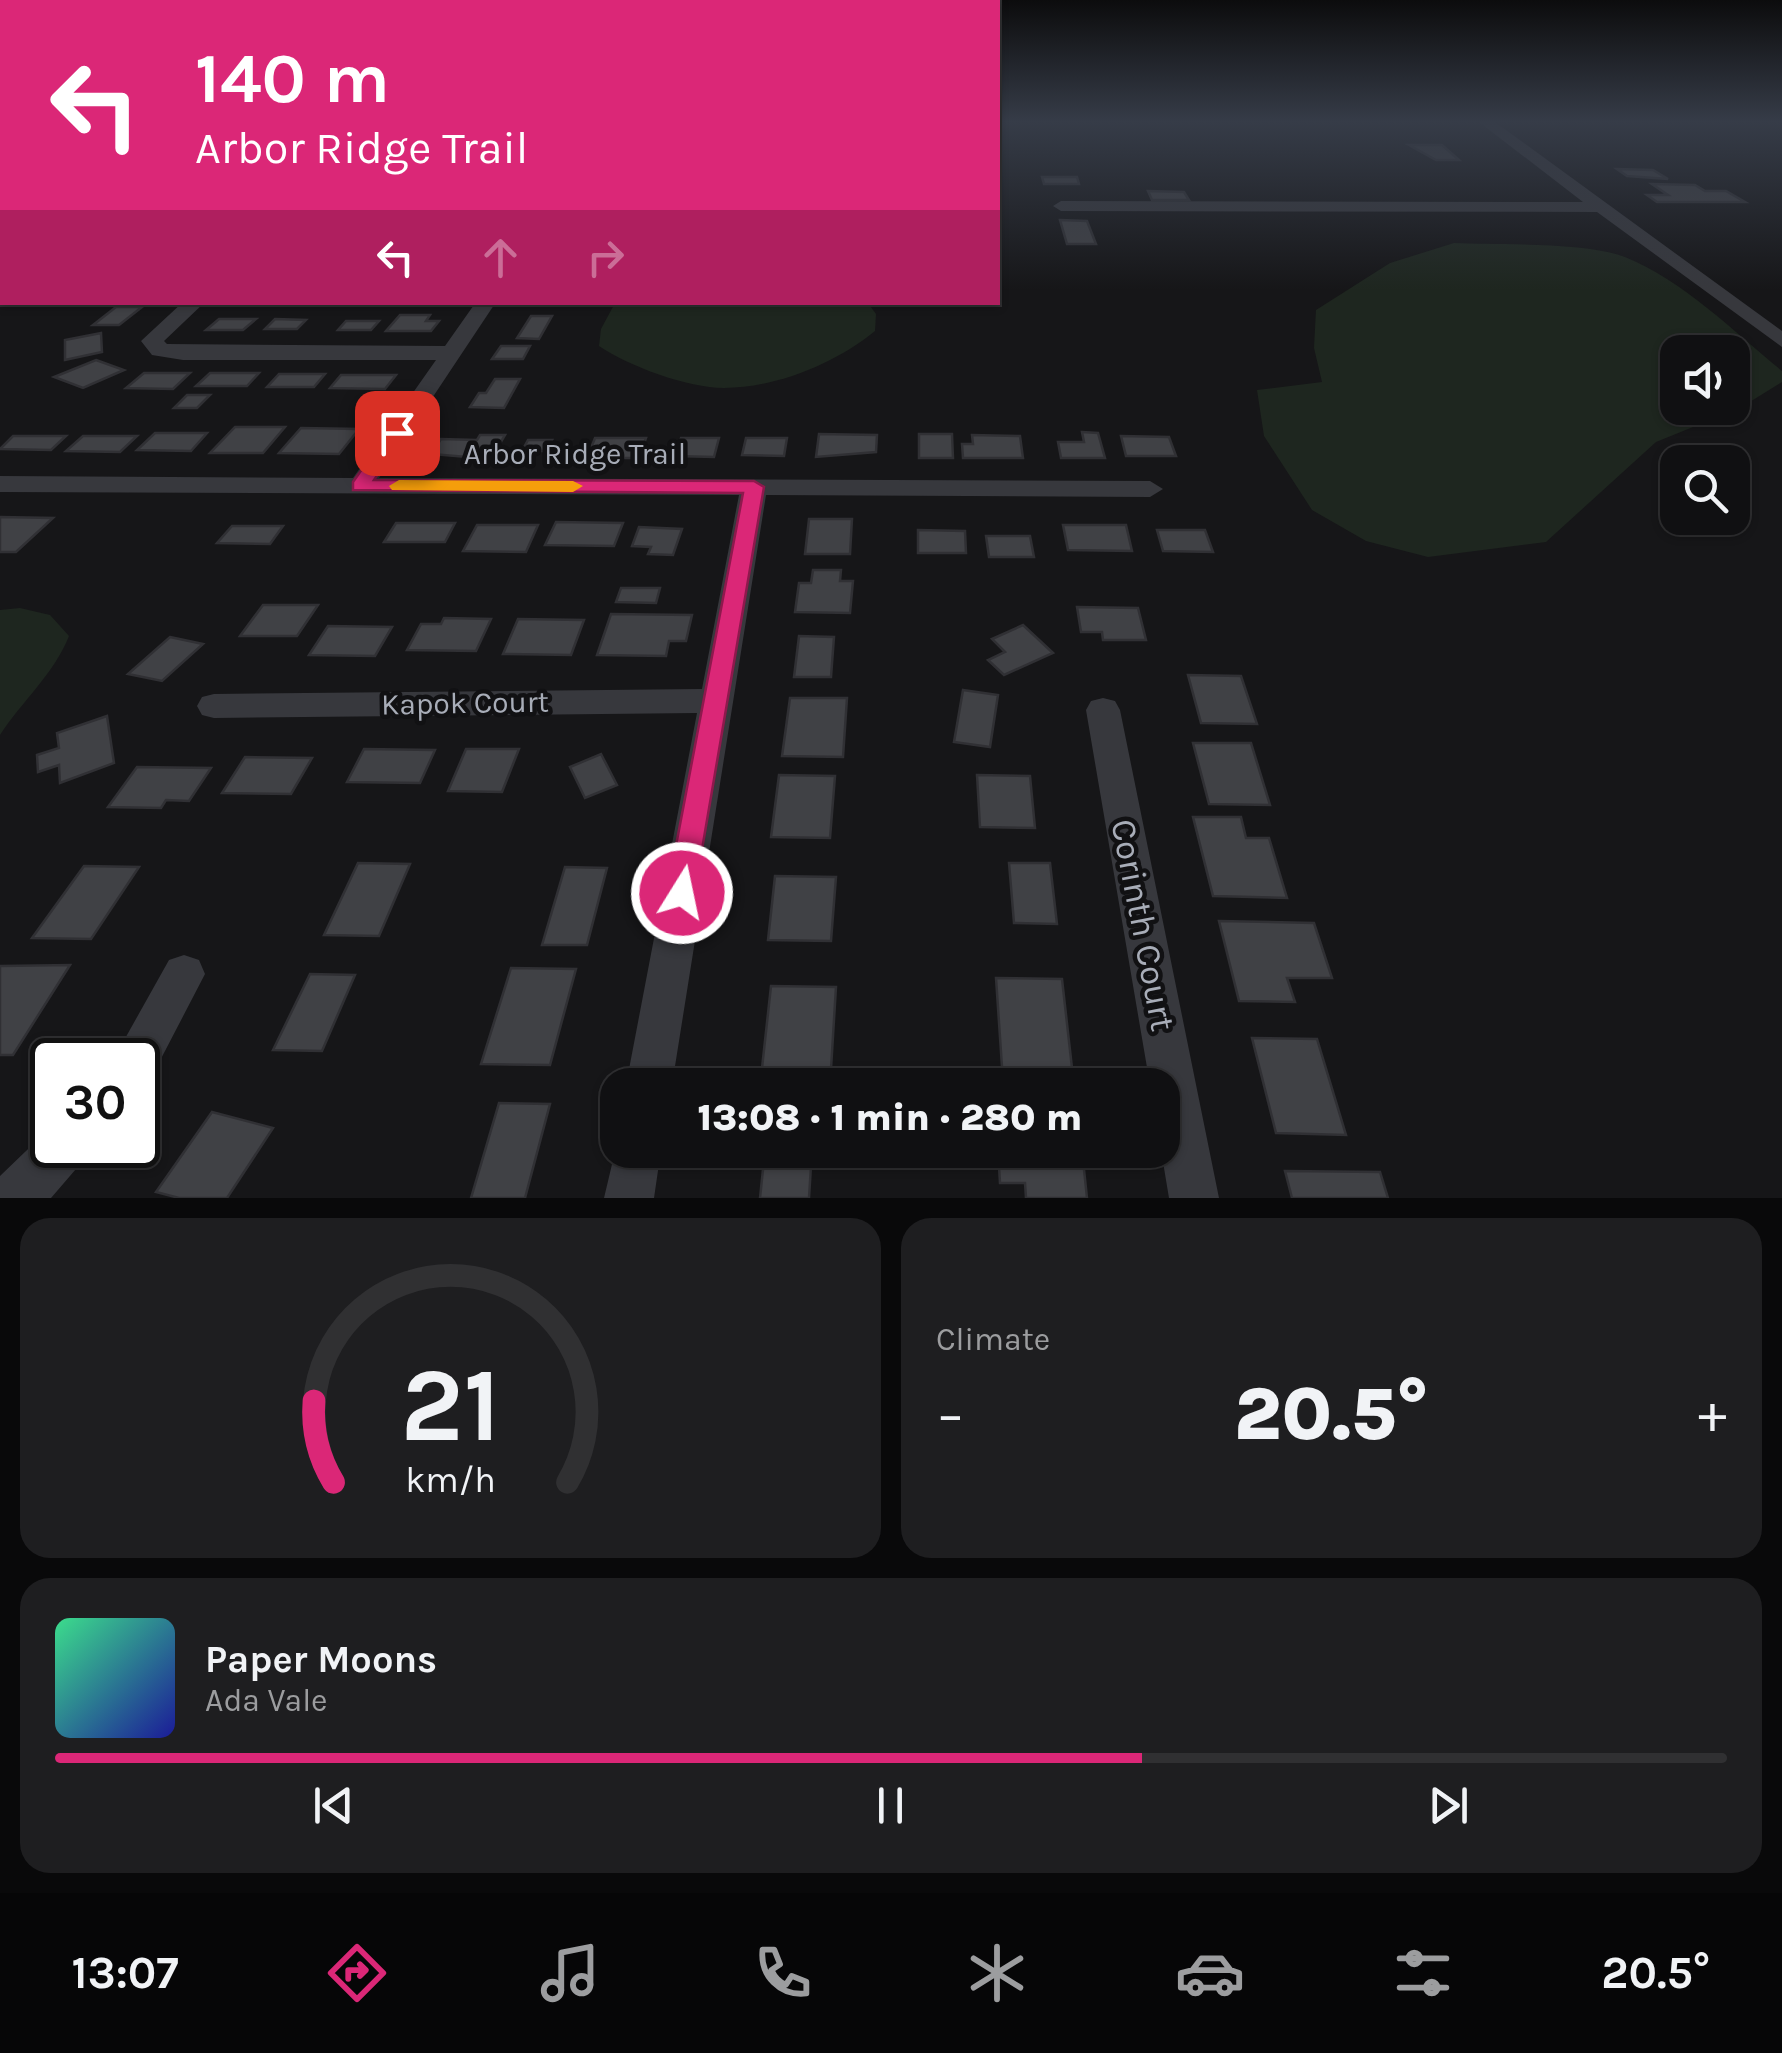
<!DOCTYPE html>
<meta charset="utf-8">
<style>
body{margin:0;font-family:Karla,sans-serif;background:#1e1e20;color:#f1f3f6;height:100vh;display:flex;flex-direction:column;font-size:38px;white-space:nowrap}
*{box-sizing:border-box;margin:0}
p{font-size:32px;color:#9c9d9f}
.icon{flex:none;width:55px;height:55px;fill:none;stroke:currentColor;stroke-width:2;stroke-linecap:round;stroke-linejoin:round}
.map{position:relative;height:1198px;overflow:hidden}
.panel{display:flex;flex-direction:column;gap:20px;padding:20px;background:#09090a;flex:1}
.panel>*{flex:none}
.guide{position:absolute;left:0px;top:0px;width:1000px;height:305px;box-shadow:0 2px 8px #0004,0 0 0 2px #303032;background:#db2777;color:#fff;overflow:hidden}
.fabs{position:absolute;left:1660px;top:335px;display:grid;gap:20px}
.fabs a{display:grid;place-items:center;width:90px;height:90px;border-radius:20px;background:#101012;box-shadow:0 2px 8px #0004,0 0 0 2px #303032;font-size:50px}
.speed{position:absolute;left:30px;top:1038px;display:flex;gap:20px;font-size:50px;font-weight:700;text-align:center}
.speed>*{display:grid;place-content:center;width:130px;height:130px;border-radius:50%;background:#101012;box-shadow:0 2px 8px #0004,0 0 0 2px #303032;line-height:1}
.speed .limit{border:5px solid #111;border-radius:15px;background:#fff;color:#111}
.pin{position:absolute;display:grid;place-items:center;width:85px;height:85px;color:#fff;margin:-42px;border-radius:20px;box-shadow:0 5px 15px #0006}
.me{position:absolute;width:110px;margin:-55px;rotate:10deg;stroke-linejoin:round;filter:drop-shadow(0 0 8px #0008)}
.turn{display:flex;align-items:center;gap:35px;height:210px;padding:0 30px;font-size:45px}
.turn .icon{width:130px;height:130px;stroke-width:2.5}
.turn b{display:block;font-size:70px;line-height:85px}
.lanes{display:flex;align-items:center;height:95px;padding:0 30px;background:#0003;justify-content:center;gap:50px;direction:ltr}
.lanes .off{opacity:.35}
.big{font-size:75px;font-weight:800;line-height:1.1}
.panel .widget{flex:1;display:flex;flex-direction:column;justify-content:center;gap:15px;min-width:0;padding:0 35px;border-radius:30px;background:#1e1e20}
.panel .dial{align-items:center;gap:0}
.dial svg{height:260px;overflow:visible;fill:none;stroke:#303032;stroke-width:7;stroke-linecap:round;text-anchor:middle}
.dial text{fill:#f1f3f6;stroke:none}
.song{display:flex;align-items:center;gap:30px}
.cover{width:120px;height:120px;border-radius:15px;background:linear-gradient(135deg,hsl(150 70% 55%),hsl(240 70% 35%))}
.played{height:10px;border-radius:5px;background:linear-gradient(90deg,#db2777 65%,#303032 65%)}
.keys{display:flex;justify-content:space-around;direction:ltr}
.heat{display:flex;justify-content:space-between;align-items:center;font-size:55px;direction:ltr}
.panel .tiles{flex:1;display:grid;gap:20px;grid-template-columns:1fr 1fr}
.widget:last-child{grid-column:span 2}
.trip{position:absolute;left:600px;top:1068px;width:580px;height:100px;border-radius:30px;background:#101012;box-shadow:0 2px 8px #0004,0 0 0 2px #303032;font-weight:800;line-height:100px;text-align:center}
.tab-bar{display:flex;height:160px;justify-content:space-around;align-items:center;background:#060607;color:#9c9d9f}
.tab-bar .icon{width:70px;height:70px}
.tab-bar .current{color:#db2777}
.tab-bar b{font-size:45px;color:#f1f3f6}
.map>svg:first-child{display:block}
.green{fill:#1e261f;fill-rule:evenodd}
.building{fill:#404145;stroke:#303034;stroke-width:2.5}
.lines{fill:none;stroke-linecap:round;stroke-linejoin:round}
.street{fill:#37383d;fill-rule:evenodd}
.route{fill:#db2777;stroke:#8e194d;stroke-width:2.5}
.slow{fill:#f59e0b}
.labels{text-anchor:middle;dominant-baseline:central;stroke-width:9;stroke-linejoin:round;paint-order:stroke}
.street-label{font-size:30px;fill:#a8adb8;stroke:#111113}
.near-street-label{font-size:35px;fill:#a8adb8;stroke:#111113}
</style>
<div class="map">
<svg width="1782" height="1198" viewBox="0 0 1782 1198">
<rect width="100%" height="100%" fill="#161618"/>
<!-- green -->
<g class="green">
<path d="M1454,243c44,2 132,-1 171,14 59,24 108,74 157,114v11l-42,26 -84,34 -110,100 -118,15 -62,-16 -54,-31 -48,-74 -7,-46 65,-8 -8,-34 2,-38 74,-47zM1678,352h54v56h-54z"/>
<path d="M868,303l8,11 -1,17c-39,32 -99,57 -151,57 -36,0 -96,-22 -125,-42l2,-17 14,-26z"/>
<path d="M20,608l30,7 19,21c-15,38 -47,65 -69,99v-125z"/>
</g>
<!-- building -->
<g class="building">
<path d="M1409,145h33l17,15h-23z"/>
<path d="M1617,169l36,1 15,9 -41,-3z"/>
<path d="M1042,177h35l2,7h-35z"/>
<path d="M1652,184l43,1 10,6h21l19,11h-88l-10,-7h21z"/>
<path d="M1148,191l36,1 5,8h-37z"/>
<path d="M1060,220l27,1 9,23h-29z"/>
<path d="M116,307h26l-23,18h-26z"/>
<path d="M400,315h30l-4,6h13l-8,10h-45z"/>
<path d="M531,316h21l-13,23 -22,-1z"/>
<path d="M219,319h37l-13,11h-37z"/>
<path d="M275,319l31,1 -9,9h-32z"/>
<path d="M346,321h33l-8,9h-33z"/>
<path d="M101,333l1,19 -37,8v-20z"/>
<path d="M501,346h29l-7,13h-31z"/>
<path d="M96,360l28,10 -41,18 -29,-11z"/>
<path d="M144,373h46l-17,16 -47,-1z"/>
<path d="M210,373h49l-12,13h-51z"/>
<path d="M279,374h46l-11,13h-47z"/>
<path d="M341,375h55l-11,14 -55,-1z"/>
<path d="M495,379h25l-16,29 -34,-1 9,-14h7z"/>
<path d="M187,395h23l-13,13h-23z"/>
<path d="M235,427h50l-22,26h-53z"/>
<path d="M301,428l58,1 -20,25 -60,-1z"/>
<path d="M1082,432l16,1 7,25h-44l-3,-16h26z"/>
<path d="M155,433h52l-16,18 -54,-1z"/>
<path d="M819,434l58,1 -1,17 -60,5z"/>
<path d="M919,434h33l1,24h-34z"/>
<path d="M480,435h25l-14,24 -60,-5 10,-15 36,1z"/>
<path d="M972,435l48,1 3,22h-60l-1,-14h11z"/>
<path d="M13,436h53l-15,14 -51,-1z"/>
<path d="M83,436h54l-17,16 -54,-1z"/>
<path d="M1121,436l48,1 7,19h-50z"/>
<path d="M595,438h51l-7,20h-52z"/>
<path d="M681,438h38l-5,19 -39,-1z"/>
<path d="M746,438h41l-3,18 -42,-1z"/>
<path d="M528,440h24l-6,11h-24z"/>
<path d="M0,517l53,1 -37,34h-16z"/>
<path d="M809,519h43l-2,35h-45z"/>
<path d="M556,522l67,1 -9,23 -69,-1z"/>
<path d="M396,523h59l-10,19h-61z"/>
<path d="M477,525h61l-12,27 -63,-1z"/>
<path d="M1063,525h63l6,26 -64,-1z"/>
<path d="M232,526h51l-13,18 -53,-1z"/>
<path d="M639,527l43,2 -9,26 -25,-1 3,-7 -19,-1z"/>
<path d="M918,530l47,1 1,22h-48z"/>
<path d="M1157,530h48l8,22 -50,-1z"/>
<path d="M986,536h44l4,21h-45z"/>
<path d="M813,570h28l-1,11h13l-3,32 -55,-1 4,-29h12z"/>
<path d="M621,588h39l-4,15 -40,-1z"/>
<path d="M263,605h55l-21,31h-57z"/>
<path d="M1077,607l61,1 8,32h-43l-1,-8h-21z"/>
<path d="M611,614l81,1 -6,26h-17l-3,15 -69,-1z"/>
<path d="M444,618l47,1 -15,32 -69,-1 14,-26h20z"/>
<path d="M518,619l66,1 -13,35 -68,-1z"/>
<path d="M1023,625l30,28 -49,22 -16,-15 17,-8 -13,-13z"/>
<path d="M328,626l64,1 -17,29 -66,-1z"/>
<path d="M799,636l35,1 -3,40h-37z"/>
<path d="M170,637l33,7 -41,37 -34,-7z"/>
<path d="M1188,675l53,1 16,48 -56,-1z"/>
<path d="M963,690l35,5 -8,52 -36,-5z"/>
<path d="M790,698h57l-4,59 -61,-1z"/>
<path d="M107,716l7,47 -54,20 -1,-18 -21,7 -1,-17 22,-7 -2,-15z"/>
<path d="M1193,743h58l19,62 -61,-1z"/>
<path d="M364,749l71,1 -15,33 -73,-1z"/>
<path d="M466,749h53l-17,43 -54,-1z"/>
<path d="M601,754l16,31 -32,13 -15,-31z"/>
<path d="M245,757l67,1 -21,36 -69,-1z"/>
<path d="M137,767l74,1 -22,33 -23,-1 -5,8 -53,-1z"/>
<path d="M779,775l56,1 -5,62 -59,-1z"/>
<path d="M977,775l53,1 5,52 -55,-1z"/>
<path d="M1193,817h48l5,21h23l18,60 -74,-2z"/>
<path d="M358,863l52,1 -31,72 -55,-1z"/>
<path d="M1009,863h41l7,61 -43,-1z"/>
<path d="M84,866l55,1 -48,72 -59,-1z"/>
<path d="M565,867l42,1 -20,77h-45z"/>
<path d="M775,876l61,1 -5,64 -63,-1z"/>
<path d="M1219,921l95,2 18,55h-45l8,24 -56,-1z"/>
<path d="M70,965l-57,90h-13v-89z"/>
<path d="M511,968l65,1 -26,96 -69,-1z"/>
<path d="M310,974l45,1 -33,76 -49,-1z"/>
<path d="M996,978l66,1 10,89 -70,-1z"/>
<path d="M771,986l65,1 -5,82 -69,-1z"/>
<path d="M1252,1038l65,1 29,96 -70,-2z"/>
<path d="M499,1103l51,1 -25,94h-54z"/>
<path d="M212,1112l61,16 -46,70h-48l-23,-6z"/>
<path d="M765,1150h47l-3,48h-49z"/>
<path d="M998,1150h84l5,48h-61l-1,-15h-25z"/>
<path d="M1285,1171l95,1 8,26h-96z"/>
</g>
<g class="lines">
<!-- street -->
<g class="street">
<path d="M1479,122h16l287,209v16l-185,-135 -536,-1 -8,-5 8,-5 522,1z"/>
<path d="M2,250v13l-2,1v-13z"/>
<path d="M183,302h22l-41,39 3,3 278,2 31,-44h20l-117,176 771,3 13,8 -13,8 -384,-2 -94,590h-46l71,-372 -483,5 -12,-3 -5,-9 5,-9 12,-3 488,-5 37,-194 -739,-3v-16l353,2 83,-118h-253l-31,-5 -11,-14z"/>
<path d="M1103,698l12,3 5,9 99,488h-50l-8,-48 1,-65h-12l-64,-375 5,-9z"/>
<path d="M184,955l15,5 6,14 -53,102 -14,6v-22h-25l56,-100z"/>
<path d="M52,1126v19h37l-7,17 -31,36h-51v-22z"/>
<path d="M618,1139v11h43l-7,48h-50z"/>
</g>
</g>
<!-- sky -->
<linearGradient id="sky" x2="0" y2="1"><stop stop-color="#0c0c0d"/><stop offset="0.42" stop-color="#363c48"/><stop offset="1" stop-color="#363c48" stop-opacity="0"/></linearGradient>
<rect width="1782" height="290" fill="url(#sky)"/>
<!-- route -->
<path class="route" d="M397,427l9,6 -32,47 380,1 10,6 -71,415 -11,4 -10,-4 -5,-9 76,-400 -390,-3v-8l37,-53z"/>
<!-- slow -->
<path class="slow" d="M399,480l174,1 10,5 -10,6 -181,-2 -3,-4z"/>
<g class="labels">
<!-- street labels -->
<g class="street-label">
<text x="575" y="454">Arbor Ridge Trail</text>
<text transform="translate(465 703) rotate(-1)">Kapok Court</text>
</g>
<!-- near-street labels -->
<g class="near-street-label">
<text transform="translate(1143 925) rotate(79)">Corinth Court</text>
</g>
</g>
</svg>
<div class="fabs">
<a><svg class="icon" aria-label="sound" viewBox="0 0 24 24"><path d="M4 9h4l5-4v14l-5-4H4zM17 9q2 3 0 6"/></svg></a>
<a><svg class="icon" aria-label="search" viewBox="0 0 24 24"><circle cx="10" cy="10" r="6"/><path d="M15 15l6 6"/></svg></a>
</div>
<div class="speed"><div class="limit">30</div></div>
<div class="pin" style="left:397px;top:433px;background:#d93025"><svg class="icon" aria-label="arrive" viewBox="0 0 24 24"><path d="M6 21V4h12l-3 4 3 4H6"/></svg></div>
<svg class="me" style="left:682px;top:893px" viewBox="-20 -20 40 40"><circle r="17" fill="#db2777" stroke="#fff" stroke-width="3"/><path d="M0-11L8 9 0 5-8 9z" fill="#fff"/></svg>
<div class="trip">13:08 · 1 min · 280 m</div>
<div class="guide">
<div class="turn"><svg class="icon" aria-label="left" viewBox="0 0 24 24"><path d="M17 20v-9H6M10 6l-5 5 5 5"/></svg><div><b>140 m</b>Arbor Ridge Trail</div></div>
<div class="lanes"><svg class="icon" aria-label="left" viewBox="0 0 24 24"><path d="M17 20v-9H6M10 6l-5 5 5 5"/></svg><svg class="icon off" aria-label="ahead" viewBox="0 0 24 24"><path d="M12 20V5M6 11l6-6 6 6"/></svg><svg class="icon off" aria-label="right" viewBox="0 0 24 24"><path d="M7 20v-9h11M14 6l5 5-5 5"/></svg></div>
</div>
</div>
<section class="panel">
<div class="tiles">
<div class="widget dial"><svg viewBox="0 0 100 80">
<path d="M14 69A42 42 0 1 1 86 69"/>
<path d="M14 69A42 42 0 0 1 8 44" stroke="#db2777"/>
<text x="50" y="56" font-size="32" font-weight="700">21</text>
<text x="50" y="72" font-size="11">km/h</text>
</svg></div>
<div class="widget"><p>Climate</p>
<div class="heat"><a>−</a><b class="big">20.5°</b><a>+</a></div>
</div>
<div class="widget">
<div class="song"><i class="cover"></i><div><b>Paper Moons</b><p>Ada Vale</p></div></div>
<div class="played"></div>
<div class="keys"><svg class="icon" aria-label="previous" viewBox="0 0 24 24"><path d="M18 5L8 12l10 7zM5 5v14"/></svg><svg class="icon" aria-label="pause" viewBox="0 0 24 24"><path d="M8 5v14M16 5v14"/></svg><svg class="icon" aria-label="next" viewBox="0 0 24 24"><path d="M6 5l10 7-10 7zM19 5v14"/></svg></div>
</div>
</div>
</section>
<nav class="tab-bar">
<b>13:07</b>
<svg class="icon current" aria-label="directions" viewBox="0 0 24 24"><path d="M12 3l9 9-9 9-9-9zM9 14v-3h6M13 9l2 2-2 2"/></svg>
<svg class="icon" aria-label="music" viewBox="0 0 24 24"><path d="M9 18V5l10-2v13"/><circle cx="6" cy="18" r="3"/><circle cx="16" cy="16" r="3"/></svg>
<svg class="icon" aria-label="phone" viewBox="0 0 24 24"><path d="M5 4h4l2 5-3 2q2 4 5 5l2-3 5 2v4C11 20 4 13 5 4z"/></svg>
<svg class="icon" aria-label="climate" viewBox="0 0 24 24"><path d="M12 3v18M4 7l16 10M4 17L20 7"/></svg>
<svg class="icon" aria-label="car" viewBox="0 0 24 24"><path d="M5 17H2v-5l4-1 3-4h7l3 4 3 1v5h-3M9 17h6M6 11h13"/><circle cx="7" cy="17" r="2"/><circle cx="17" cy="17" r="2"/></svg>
<svg class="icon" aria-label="filters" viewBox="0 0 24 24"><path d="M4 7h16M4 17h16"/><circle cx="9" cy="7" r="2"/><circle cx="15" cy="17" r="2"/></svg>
<b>20.5°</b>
</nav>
